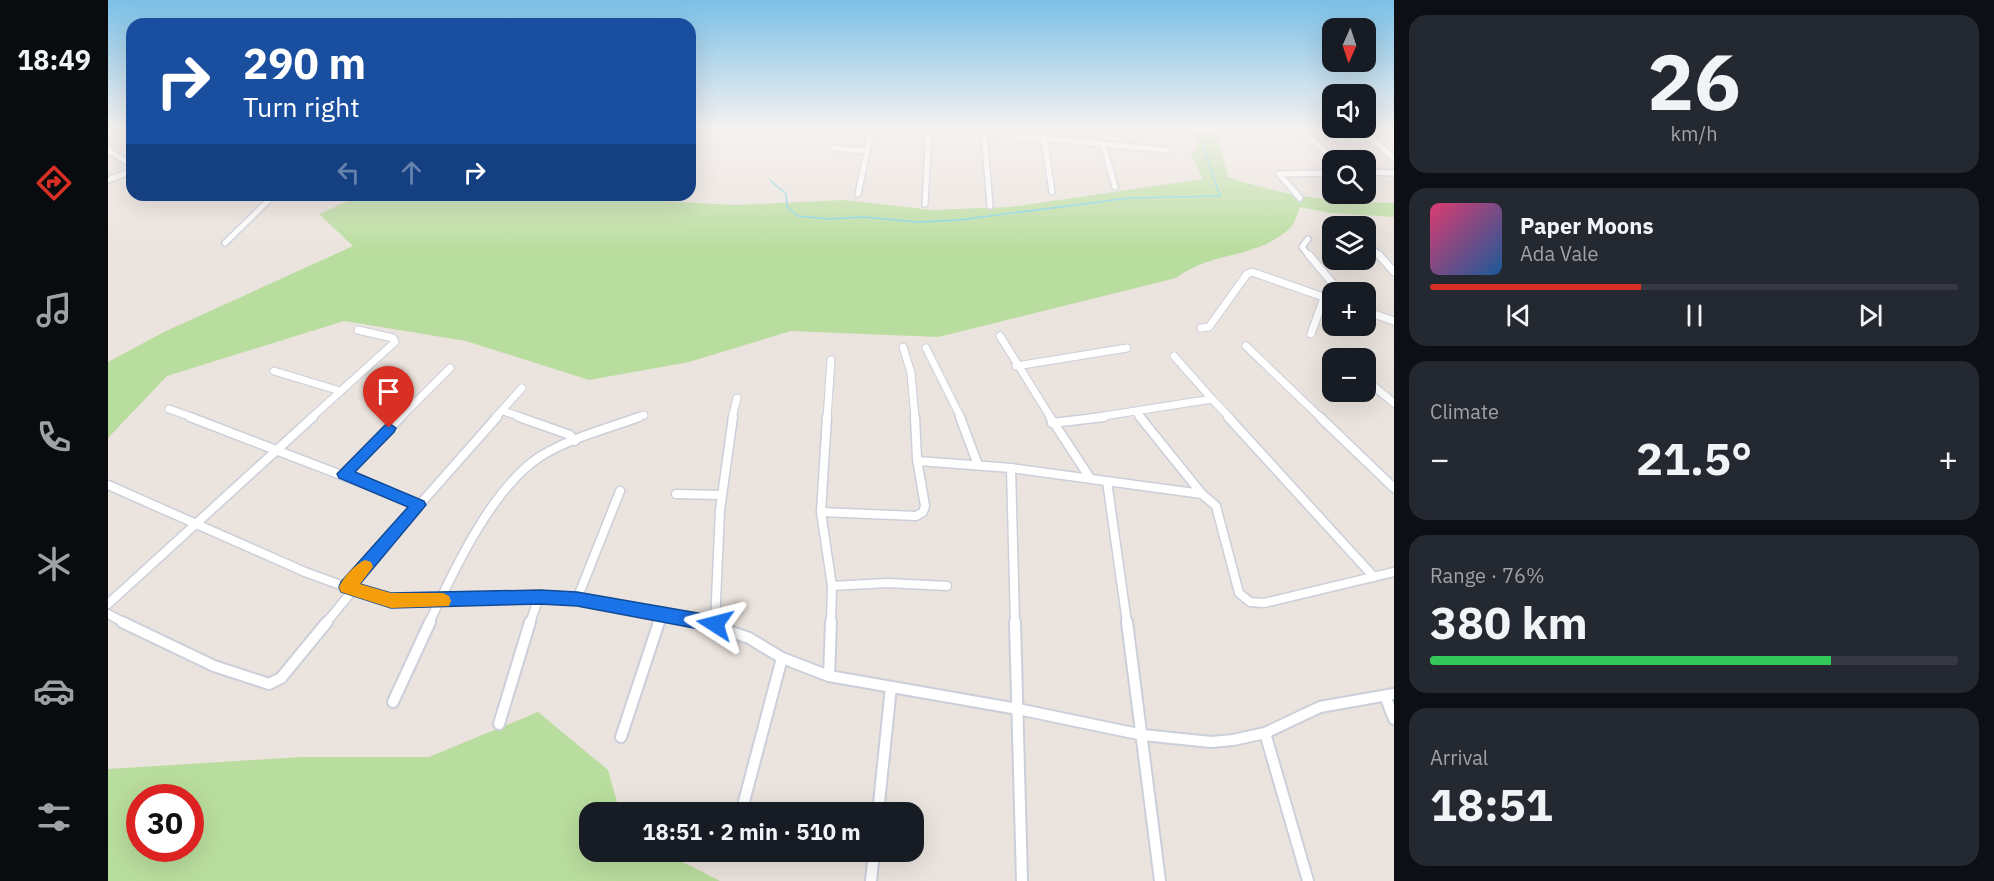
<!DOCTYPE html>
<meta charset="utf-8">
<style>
body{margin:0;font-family:"IBM Plex Sans",sans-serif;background:#242831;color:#f1f3f6;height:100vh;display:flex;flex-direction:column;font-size:22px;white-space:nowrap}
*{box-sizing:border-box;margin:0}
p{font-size:20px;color:#9ea1a6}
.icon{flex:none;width:33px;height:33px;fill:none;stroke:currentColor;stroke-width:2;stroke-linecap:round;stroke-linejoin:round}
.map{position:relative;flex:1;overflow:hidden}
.panel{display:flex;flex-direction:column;gap:15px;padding:15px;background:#0d0f14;width:600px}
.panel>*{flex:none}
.guide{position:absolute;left:18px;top:18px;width:570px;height:183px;border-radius:18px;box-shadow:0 6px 24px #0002;background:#1a4fa0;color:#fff;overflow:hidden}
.needle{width:39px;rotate:183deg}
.buttons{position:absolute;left:1214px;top:18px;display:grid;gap:12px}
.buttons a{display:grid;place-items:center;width:54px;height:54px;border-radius:12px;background:#171b24;box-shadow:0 6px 24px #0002;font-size:30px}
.speed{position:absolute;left:18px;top:784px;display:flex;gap:12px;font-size:30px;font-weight:700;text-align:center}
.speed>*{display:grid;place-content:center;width:78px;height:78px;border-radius:50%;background:#171b24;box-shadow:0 6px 24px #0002;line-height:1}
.speed .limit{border:9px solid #d22;background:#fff;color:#111}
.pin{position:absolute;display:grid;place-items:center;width:51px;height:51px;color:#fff;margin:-62px -26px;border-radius:50% 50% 50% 0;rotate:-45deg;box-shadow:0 0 6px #0007}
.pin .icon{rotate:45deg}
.me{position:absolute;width:66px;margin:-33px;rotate:279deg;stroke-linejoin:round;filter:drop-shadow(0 0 4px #0008)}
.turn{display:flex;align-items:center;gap:21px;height:126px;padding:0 18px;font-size:27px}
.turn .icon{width:78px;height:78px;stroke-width:2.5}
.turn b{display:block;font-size:42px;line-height:51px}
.lanes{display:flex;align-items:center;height:57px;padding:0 18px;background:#0003;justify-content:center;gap:30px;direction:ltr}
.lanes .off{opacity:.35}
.big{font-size:45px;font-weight:700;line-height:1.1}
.panel .widget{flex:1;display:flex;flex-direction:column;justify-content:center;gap:9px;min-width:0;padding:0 21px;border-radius:18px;background:#242831}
.panel .dial{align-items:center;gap:0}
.dial b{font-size:78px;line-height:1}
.song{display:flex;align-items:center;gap:18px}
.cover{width:72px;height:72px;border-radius:9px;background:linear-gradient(135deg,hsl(340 70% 55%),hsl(210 70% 35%))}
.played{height:6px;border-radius:3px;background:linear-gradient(90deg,#d93025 40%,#363941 40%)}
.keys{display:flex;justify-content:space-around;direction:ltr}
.heat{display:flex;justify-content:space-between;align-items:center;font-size:33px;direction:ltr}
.charge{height:9px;border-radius:4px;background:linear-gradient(90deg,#34c759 76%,#363941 0)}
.trip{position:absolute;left:471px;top:802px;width:345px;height:60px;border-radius:18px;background:#171b24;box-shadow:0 6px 24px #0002;font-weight:700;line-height:60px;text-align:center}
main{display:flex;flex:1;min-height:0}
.tab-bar{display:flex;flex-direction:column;width:108px;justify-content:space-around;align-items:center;background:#090b0e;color:#9ea1a6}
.tab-bar .icon{width:42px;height:42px}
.tab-bar .on{color:#d93025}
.tab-bar b{font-size:27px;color:#f1f3f6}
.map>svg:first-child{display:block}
.green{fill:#b9dd9e;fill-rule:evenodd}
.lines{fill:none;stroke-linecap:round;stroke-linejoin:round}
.stream{stroke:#78d2e5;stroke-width:1.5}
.minor-far3-casing{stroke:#cbcfda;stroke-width:8}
.minor-far2-casing{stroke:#cbcfda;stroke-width:9}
.minor-far1-casing{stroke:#cbcfda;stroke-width:11}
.minor-casing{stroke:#cbcfda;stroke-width:14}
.minor-far3{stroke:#fff;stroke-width:5}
.minor-far2{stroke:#fff;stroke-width:7}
.minor-far1{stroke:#fff;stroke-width:8}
.minor{stroke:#fff;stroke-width:10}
.route{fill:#1a73e8;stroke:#114b97;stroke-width:1.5}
.slow{fill:#f59e0b}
</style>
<main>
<nav class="tab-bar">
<b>18:49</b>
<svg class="icon on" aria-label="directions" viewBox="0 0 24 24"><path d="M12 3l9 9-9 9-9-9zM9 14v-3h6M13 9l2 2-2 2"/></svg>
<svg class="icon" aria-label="music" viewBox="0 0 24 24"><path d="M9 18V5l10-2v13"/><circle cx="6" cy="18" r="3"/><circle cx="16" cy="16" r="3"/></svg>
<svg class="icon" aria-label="phone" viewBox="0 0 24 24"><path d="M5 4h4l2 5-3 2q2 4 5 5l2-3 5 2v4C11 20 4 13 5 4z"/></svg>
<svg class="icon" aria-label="climate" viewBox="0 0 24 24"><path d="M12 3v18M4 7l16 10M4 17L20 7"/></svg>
<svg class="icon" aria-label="car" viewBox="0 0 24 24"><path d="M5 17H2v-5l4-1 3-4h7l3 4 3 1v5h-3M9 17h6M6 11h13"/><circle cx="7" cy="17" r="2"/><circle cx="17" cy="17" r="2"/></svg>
<svg class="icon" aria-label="filters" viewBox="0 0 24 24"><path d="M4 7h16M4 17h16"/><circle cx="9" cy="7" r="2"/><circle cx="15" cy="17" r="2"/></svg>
</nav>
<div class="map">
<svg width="1286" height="881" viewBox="0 0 1286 881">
<rect width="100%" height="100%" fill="#ebe3dd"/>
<!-- green -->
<g class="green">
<path d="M1077,128h25l8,8 10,41c60,20 103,25 166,26v14l-63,-4 -31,-6c-3,7 -5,17 -10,21 -33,31 -79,23 -114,50l-238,59 -147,-6 -102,31 -100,18 -123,-39 -122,-20 -177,55 -59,62v-76l56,-30 189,-86 -34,-32 42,-19h262l37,6 76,4 108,-5 88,10 78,-3 193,-28 -12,-24 9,-12z"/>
<path d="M430,712l70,58 12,43h-30v39h73l57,29h-612v-112l194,-12h127zM32,798h50v51h-50z"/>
</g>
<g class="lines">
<!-- stream -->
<path class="stream" d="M662,180l16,14 1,13 11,9 31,3 34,-2 55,5 41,-2 170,-22 91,-2 -20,-58 -7,-10"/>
<!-- minor-far3 casing -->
<g class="minor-far3-casing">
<g id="minor-far3">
<path d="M828,128l230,22"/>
<path d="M947,128l1,11"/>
<path d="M1193,128l33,32"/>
<path d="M1251,128l35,30"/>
<path d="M876,132l6,74"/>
<path d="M936,138l8,54"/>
<path d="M995,144l12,43"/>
<path d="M725,148l35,3"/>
<path d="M0,150l24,15"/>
<path d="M1257,172l29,1"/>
<path d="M0,180l24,-9"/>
<path d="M750,194l14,-66"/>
<path d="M1253,194l7,6"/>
<path d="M1192,198l-21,-24 53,-1"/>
<path d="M817,204l4,-76"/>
<path d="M1200,239l-6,8 8,10"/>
<path d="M1257,240l15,17"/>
<path d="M117,243l49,-48"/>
</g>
</g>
<!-- minor-far2 casing -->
<g class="minor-far2-casing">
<g id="minor-far2">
<path d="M1201,255l31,37"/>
<path d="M1271,255l15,17"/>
<path d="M1257,311l29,10"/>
<path d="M1093,328l8,-1 38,-53 5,-2 80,28"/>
<path d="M1203,334l13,-36"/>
<path d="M892,336l51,82"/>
<path d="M1138,346l75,72"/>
<path d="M795,347l8,26 4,45"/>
<path d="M818,348l35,70"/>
<path d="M1066,356l38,43"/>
<path d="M908,366l111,-18"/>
<path d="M166,371l66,20"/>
<path d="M1257,379l29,24"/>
<path d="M61,409l25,9"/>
<path d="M395,411l21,7"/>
<path d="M1029,413l4,5"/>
<path d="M203,418l84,-76 -2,-4 -35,-8"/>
<path d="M292,418l50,-50"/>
<path d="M387,418l27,-30"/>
<path d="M527,418l9,-3"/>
<path d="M624,418l5,-20"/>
<path d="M719,418l4,-58"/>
<path d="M983,418l121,-19 18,19"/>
</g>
</g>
<!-- minor-far1 casing -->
<g class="minor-far1-casing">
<g id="minor-far1">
<path d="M82,417l229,88"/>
<path d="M411,417l51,18 5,6"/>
<path d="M719,417l-6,95 11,74 -1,37"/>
<path d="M852,417l18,48"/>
<path d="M942,417l40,61"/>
<path d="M1032,417l62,77 14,12 23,87 11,9 14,1 130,-31"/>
<path d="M1120,417l146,160"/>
<path d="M1212,417l74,71"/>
<path d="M944,423l52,-6"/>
<path d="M810,461l93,7 191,26"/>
<path d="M903,468l4,155"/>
<path d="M236,474l57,-57"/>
<path d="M999,481l20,142"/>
<path d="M0,485l197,87 71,26 32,3 131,-4 38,2 133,24"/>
<path d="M568,494l44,1"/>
<path d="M713,512l95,4 7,-4 2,-6 -8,-47 -2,-42"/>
<path d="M724,586l55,-3 60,3"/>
<path d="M239,587l150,-170"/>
<path d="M469,599l43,-108"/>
<path d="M0,604l205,-187"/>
<path d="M0,614l17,9"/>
<path d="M218,623l27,-33"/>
<path d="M321,623c24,-51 63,-136 112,-167 29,-18 65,-27 98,-39"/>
<path d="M422,623l9,-26"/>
<path d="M551,623l2,-7"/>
<path d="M607,623l5,-113 13,-93"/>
</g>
</g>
<!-- minor casing -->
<g class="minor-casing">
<g id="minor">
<path d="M14,622l92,44 55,18 12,-6 46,-56"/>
<path d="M594,622l47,16 33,20 47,18 189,33 125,26 68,7 22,-2 32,-7 55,-26 74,-13"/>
<path d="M907,622l7,259"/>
<path d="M1019,622l33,259"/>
<path d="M607,624v-2"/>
<path d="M721,676l2,-54"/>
<path d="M1277,696l9,23"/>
<path d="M285,702l37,-80"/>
<path d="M391,724l31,-102"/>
<path d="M1157,733l43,148"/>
<path d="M513,737l38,-115"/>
<path d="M633,813l41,-155"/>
<path d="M770,813l13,-126"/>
<path d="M763,881l3,-29"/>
</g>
</g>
<!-- minor-far3 -->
<use href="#minor-far3" class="minor-far3"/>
<!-- minor-far2 -->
<use href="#minor-far2" class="minor-far2"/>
<!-- minor-far1 -->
<use href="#minor-far1" class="minor-far1"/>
<!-- minor -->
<use href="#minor" class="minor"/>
</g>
<!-- sky -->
<linearGradient id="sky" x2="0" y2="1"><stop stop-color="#7bc0e7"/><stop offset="0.51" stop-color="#f6f2f0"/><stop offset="1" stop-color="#f6f2f0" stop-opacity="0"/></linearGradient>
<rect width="1286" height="251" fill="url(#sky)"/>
<!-- route -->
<path class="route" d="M281,423l7,5 -2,4 -39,40 69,29 2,4 -66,79 31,9 149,-3 37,2 138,24 6,2 3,6 -3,5 -6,3 -138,-26 -37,-2 -149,4 -50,-16 -2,-5 2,-5 67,-75 -69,-29 -2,-4 48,-49z"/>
<!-- slow -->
<path class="slow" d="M257,560l6,2 2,5 -13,17 31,9h52l6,3 2,5 -2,5 -58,2 -50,-16 -2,-5c4,-9 16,-23 26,-27z"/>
</svg>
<div class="buttons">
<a><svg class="needle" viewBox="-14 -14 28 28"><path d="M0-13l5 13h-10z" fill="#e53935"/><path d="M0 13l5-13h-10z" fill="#9ea1a6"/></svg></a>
<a><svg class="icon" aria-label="sound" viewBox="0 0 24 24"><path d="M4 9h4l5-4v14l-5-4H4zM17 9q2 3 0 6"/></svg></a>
<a><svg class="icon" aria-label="search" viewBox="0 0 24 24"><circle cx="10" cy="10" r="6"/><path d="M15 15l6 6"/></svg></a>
<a><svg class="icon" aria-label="layers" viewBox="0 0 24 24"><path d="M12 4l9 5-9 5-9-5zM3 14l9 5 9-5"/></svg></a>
<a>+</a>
<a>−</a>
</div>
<div class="speed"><div class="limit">30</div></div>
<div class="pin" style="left:281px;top:428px;background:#d93025"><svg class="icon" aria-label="arrive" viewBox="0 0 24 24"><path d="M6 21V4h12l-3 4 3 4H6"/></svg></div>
<svg class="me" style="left:607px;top:624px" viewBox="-20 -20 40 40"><path d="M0-17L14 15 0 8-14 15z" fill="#1a73e8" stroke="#fff" stroke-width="4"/></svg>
<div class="trip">18:51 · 2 min · 510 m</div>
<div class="guide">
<div class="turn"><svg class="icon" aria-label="right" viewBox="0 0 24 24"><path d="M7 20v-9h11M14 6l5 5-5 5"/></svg><div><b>290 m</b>Turn right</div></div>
<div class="lanes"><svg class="icon off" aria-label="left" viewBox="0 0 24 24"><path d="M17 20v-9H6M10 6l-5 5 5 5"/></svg><svg class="icon off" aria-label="ahead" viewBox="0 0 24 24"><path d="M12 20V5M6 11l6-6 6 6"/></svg><svg class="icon" aria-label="right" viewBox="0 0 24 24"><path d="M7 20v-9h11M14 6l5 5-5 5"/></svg></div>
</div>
</div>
<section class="panel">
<div class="widget dial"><b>26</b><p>km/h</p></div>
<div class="widget">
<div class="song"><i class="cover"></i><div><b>Paper Moons</b><p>Ada Vale</p></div></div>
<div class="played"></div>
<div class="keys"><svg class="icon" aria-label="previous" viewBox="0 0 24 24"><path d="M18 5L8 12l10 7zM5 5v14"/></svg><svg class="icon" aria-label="pause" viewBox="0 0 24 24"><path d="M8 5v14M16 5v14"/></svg><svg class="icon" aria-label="next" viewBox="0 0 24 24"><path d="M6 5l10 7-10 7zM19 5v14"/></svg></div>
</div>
<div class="widget"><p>Climate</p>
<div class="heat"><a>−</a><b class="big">21.5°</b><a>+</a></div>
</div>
<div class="widget"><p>Range · 76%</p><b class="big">380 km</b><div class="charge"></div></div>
<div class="widget"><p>Arrival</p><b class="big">18:51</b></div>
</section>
</main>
